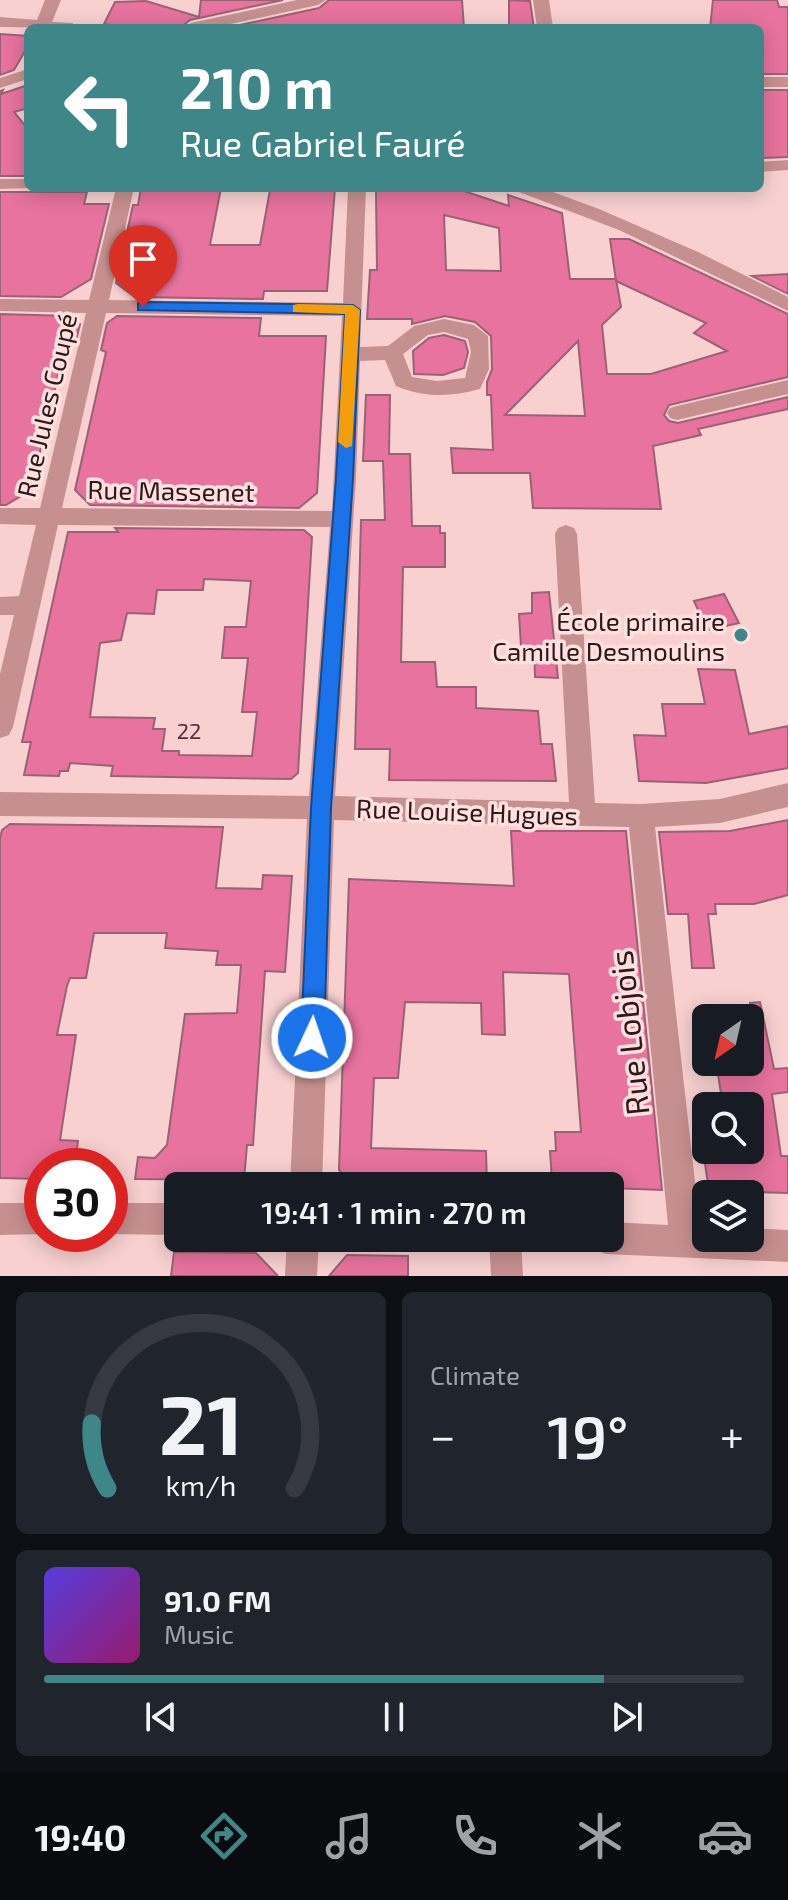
<!DOCTYPE html>
<meta charset="utf-8">
<style>
body{margin:0;font-family:"Exo 2",sans-serif;background:#20242c;color:#f1f3f6;height:100vh;display:flex;flex-direction:column;font-size:30px;white-space:nowrap}
*{box-sizing:border-box;margin:0}
p{font-size:26px;color:#9ea1a6}
.icon{flex:none;width:44px;height:44px;fill:none;stroke:currentColor;stroke-width:2;stroke-linecap:round;stroke-linejoin:round}
.map{position:relative;height:1276px;overflow:hidden}
.drawer{display:flex;flex-direction:column;gap:16px;padding:16px;background:#0d0f14;flex:1}
.drawer>*{flex:none}
.banner{position:absolute;left:24px;top:24px;width:740px;height:168px;border-radius:12px;box-shadow:0 4px 20px #0003;background:#3e8688;color:#fff;overflow:hidden}
.needle{width:52px;rotate:214deg}
.tools{position:absolute;left:692px;top:1004px;display:grid;gap:16px}
.tools a{display:grid;place-items:center;width:72px;height:72px;border-radius:12px;background:#171b24;box-shadow:0 4px 20px #0003;font-size:40px}
.speed{position:absolute;left:24px;top:1148px;display:flex;gap:16px;font-size:40px;font-weight:700;text-align:center}
.speed>*{display:grid;place-content:center;width:104px;height:104px;border-radius:50%;background:#171b24;box-shadow:0 4px 20px #0003;line-height:1}
.speed .limit{border:12px solid #d22;background:#fff;color:#111}
.pin{position:absolute;display:grid;place-items:center;width:68px;height:68px;color:#fff;margin:-82px -34px;border-radius:50% 50% 50% 0;rotate:-45deg;box-shadow:0 0 8px #0007}
.pin .icon{rotate:45deg}
.me{position:absolute;width:88px;margin:-44px;rotate:3deg;stroke-linejoin:round;filter:drop-shadow(0 0 6px #0008)}
.turn{display:flex;align-items:center;gap:28px;height:168px;padding:0 24px;font-size:36px}
.turn .icon{width:104px;height:104px;stroke-width:2.5}
.turn b{display:block;font-size:56px;line-height:68px}
.big{font-size:60px;font-weight:600;line-height:1.1}
.drawer .widget{flex:1;display:flex;flex-direction:column;justify-content:center;gap:12px;min-width:0;padding:0 28px;border-radius:12px;background:#20242c}
.drawer .dial{align-items:center;gap:0}
.dial svg{height:208px;overflow:visible;fill:none;stroke:#363941;stroke-width:7;stroke-linecap:round;text-anchor:middle}
.dial text{fill:#f1f3f6;stroke:none}
.song{display:flex;align-items:center;gap:24px}
.cover{width:96px;height:96px;border-radius:12px;background:linear-gradient(135deg,hsl(250 70% 55%),hsl(320 70% 35%))}
.played{height:8px;border-radius:4px;background:linear-gradient(90deg,#3e8688 80%,#363941 80%)}
.keys{display:flex;justify-content:space-around;direction:ltr}
.heat{display:flex;justify-content:space-between;align-items:center;font-size:44px;direction:ltr}
.drawer .tiles{flex:1;display:grid;gap:16px;grid-template-columns:1fr 1fr}
.widget:last-child{grid-column:span 2}
.trip{position:absolute;left:164px;top:1172px;width:460px;height:80px;border-radius:12px;background:#171b24;box-shadow:0 4px 20px #0003;font-weight:600;line-height:80px;text-align:center}
.tab-bar{display:flex;height:128px;justify-content:space-around;align-items:center;background:#090b0e;color:#9ea1a6}
.tab-bar .icon{width:56px;height:56px}
.tab-bar .selected{color:#3e8688}
.tab-bar b{font-size:36px;color:#f1f3f6}
.map>svg:first-child{display:block}
.building{fill:#e7739e;stroke:#9a6275;stroke-width:2;fill-rule:evenodd}
.lines{fill:none;stroke-linecap:round;stroke-linejoin:round}
.minor{fill:#c79090;fill-rule:evenodd}
.route{fill:#1a73e8;stroke:#114b97;stroke-width:2}
.slow{fill:#f59e0b}
.poi-dot{fill:#3e8688;stroke:#fce1e0;stroke-width:3}
.labels{text-anchor:middle;dominant-baseline:central;stroke-width:7;stroke-linejoin:round;paint-order:stroke}
.number-label{font-size:22px;fill:#5e2f3a}
.street-label{font-size:26px;fill:#301819;stroke:#fce1e0}
.poi-label{font-size:26px;fill:#301819;stroke:#fce1e0;text-anchor:end}
.near-street-label{font-size:32px;fill:#301819;stroke:#fce1e0}
</style>
<div class="map">
<svg width="788" height="1276" viewBox="0 0 788 1276">
<rect width="100%" height="100%" fill="#f8d0d0"/>
<!-- building -->
<g class="building">
<path d="M201,0h82l-93,20 -10,8h-52l-24,-4 11,-22 31,-1 53,16z"/>
<path d="M329,0h133l2,28h-238l93,-20z"/>
<path d="M509,0l21,1 4,27h-25z"/>
<path d="M713,0h64l2,7h9v67h-28v-46h-50z"/>
<path d="M0,34l28,2v10l-14,24 -14,5z"/>
<path d="M28,85v23l-14,4 14,17v47h-28v-85l3,-1 -2,4z"/>
<path d="M760,90h28v67l-28,1z"/>
<path d="M141,188h80l-11,57h50l10,-55 65,-2 -8,103h-63l-1,8 -128,-2 -19,-14 17,-78h5z"/>
<path d="M378,188h77l54,18 -1,-11 54,18 8,66h46l5,28 -19,18 5,49h44l76,-23 -33,-18 12,-10 -90,-42 -6,-42h19l159,75v63l-119,28 -5,10 5,6 9,2 110,-26v12l-90,20 3,6 -48,11 8,63 -128,-1 -3,-35h-77l-2,-25 42,2 -2,-55h-4v-13l5,-13 -1,-33 -16,-14 -30,-6 -33,8v-5h-45l3,-49h7l-1,-79zM444,215l55,13 2,43 -55,-1zM578,341l7,75 -80,-1z"/>
<path d="M0,192h87l-3,12h25l-18,75 -30,18 -61,-1z"/>
<path d="M788,274v20l-36,-18z"/>
<path d="M0,314l68,2 12,8 -5,21 -9,-3 -35,148 -25,15h-6z"/>
<path d="M117,316l144,2 -2,18h67l-9,157 -18,15 -209,-3 -15,-15 31,-138 -5,-2 6,-27z"/>
<path d="M444,335l21,6 3,11 -4,16 -21,7 -29,-1 -1,-23 16,-13z"/>
<path d="M366,395h24l-1,59h21l2,72h28v7h5v34h-42l-2,95h34l2,25h39v21l62,3 3,33h11l4,37 -167,-1 1,-31h-35l6,-229h24l-2,-59h-20z"/>
<path d="M115,528l189,2 8,7 -14,236 -7,6 -180,-3 2,-10 -43,-3 -2,8h-8l-1,5 -35,-1 7,-33h-9l46,-210h50zM204,579l47,2 -5,46h-21l-3,31h26l-6,54h15l-5,44 -73,-1v-4h-17l3,-22h-12l2,-11 -65,-1 10,-74 21,-3 6,-27 27,1 3,-24h46z"/>
<path d="M549,592l9,86 -23,-1 -1,-31h-13l-2,-32 13,-1v-20z"/>
<path d="M724,594l15,29 -32,7 -13,-29z"/>
<path d="M698,669l37,1 14,64 39,-8v42l-82,15 -67,-2 -5,-46 32,1 -4,-32h43z"/>
<path d="M788,820v75l-34,9h-39l1,10h-8l6,54h-22l-4,-54h-20l-9,-82 71,-1z"/>
<path d="M10,824l213,3 -7,61 46,1 1,-14 29,1 -7,96 -20,-1 -12,174h-6l-3,35 -109,-1 3,-22 17,1 12,-13 18,-131 52,-1 4,-48h-25l2,-14 -53,-3 2,-15h-73l-8,45h-16l-3,8 -10,49h19l-16,105 18,1 -3,25h-33v13l-42,-1v-340l2,-8z"/>
<path d="M511,831h115l36,359 -105,-4v-6h-5l-2,-29h6l-1,-19h26l-12,-158 -66,-2 2,63 -23,-1 -1,-31 -76,-1 -7,76h-24l-3,70 115,3 1,35 -139,-5 -9,-11 10,-291 165,7z"/>
<path d="M760,1002l14,67 14,-1v24l-16,2 9,62h7v37l-79,-2 -6,-41h47v-44h-27l-7,-44h34v-59z"/>
<path d="M174,1252l82,1 22,23h-107z"/>
<path d="M347,1255l61,1v20h-79z"/>
</g>
<g class="lines">
<!-- minor -->
<g class="minor">
<path d="M45,0h16l-9,22 20,1 8,5 -80,-1v-10l37,3z"/>
<path d="M297,0h29l-8,5 -106,23h-29l8,-5z"/>
<path d="M533,0h16l4,28h-16z"/>
<path d="M28,69v10l-28,9v-10z"/>
<rect x="760" y="77" width="28" height="10"/>
<path d="M788,160v10l-28,2v-10z"/>
<path d="M0,179h28v9h5l-33,1z"/>
<path d="M116,188h18l-25,112 234,3 5,-115h18l-6,159 28,-1 26,-20 30,-7 30,6 14,11 1,33 -9,20c-28,8 -57,9 -84,-3l-11,-26 -25,1 -4,117 -21,318 234,6 -14,-268 3,-6 8,-3 8,3 3,6 18,269 46,1 79,-5 68,-16v24l-68,16 -65,4 45,399h6v12h44v-10l38,2v32l-183,-8 -11,-5 -5,-11h21v-16l58,3 -39,-398 -295,-7 -12,366h-32l17,-367 -307,-3v-24l309,4 21,-269 -272,-2 -45,202 -4,8 -9,3v-64l14,-59h-14v-18l19,-1 17,-71 -36,-1v-16h40l46,-195 -86,-2v-12l89,1zM106,313l236,3 -10,195 -270,-3zM444,332l24,7 3,13 -6,26 -28,3 -25,-4 -9,-23 25,-19z"/>
<path d="M516,188h26l57,21 99,43 90,45v14l-169,-81 -100,-38z"/>
<path d="M788,380v14l-111,26 -7,-2 -3,-5 3,-5 7,-2z"/>
<path d="M0,1203h42v31h3l-45,1z"/>
<path d="M110,1203h68v32l-71,-1h3z"/>
<path d="M287,1238h32l-2,38h-32z"/>
<path d="M489,1238h32l2,38h-32z"/>
</g>
</g>
<!-- route -->
<path class="route" d="M143,302l210,3 7,5 -7,168 -22,330 -7,230 -4,8 -8,3 -8,-3 -3,-8 10,-230 25,-330 9,-164 -207,-4v-7z"/>
<!-- slow -->
<path class="slow" d="M298,304l55,1 7,5 -8,136 -6,2 -8,-6 7,-128 -52,-2v-7z"/>
<!-- markers -->
<circle class="poi-dot" cx="741" cy="635" r="8"/>
<g class="labels">
<!-- number labels -->
<g class="number-label">
<text x="189" y="730">22</text>
</g>
<!-- street labels -->
<g class="street-label">
<text transform="translate(46 405) rotate(-77)">Rue Jules Coupé</text>
<text transform="translate(171 490) rotate(1)">Rue Massenet</text>
<text transform="translate(467 811) rotate(2)">Rue Louise Hugues</text>
</g>
<!-- poi labels -->
<g class="poi-label">
<text x="725" y="620">École primaire<tspan x="725" dy="30">Camille Desmoulins</tspan></text>
</g>
<!-- near-street labels -->
<g class="near-street-label">
<text transform="translate(628 1033) rotate(-96)">Rue Lobjois</text>
</g>
</g>
</svg>
<div class="tools">
<a><svg class="needle" viewBox="-14 -14 28 28"><path d="M0-13l5 13h-10z" fill="#e53935"/><path d="M0 13l5-13h-10z" fill="#9ea1a6"/></svg></a>
<a><svg class="icon" aria-label="search" viewBox="0 0 24 24"><circle cx="10" cy="10" r="6"/><path d="M15 15l6 6"/></svg></a>
<a><svg class="icon" aria-label="layers" viewBox="0 0 24 24"><path d="M12 4l9 5-9 5-9-5zM3 14l9 5 9-5"/></svg></a>
</div>
<div class="speed"><div class="limit">30</div></div>
<div class="pin" style="left:143px;top:307px;background:#d93025"><svg class="icon" aria-label="arrive" viewBox="0 0 24 24"><path d="M6 21V4h12l-3 4 3 4H6"/></svg></div>
<svg class="me" style="left:312px;top:1038px" viewBox="-20 -20 40 40"><circle r="17" fill="#1a73e8" stroke="#fff" stroke-width="3"/><path d="M0-11L8 9 0 5-8 9z" fill="#fff"/></svg>
<div class="trip">19:41 · 1 min · 270 m</div>
<div class="banner">
<div class="turn"><svg class="icon" aria-label="left" viewBox="0 0 24 24"><path d="M17 20v-9H6M10 6l-5 5 5 5"/></svg><div><b>210 m</b>Rue Gabriel Fauré</div></div>
</div>
</div>
<section class="drawer">
<div class="tiles">
<div class="widget dial"><svg viewBox="0 0 100 80">
<path d="M14 69A42 42 0 1 1 86 69"/>
<path d="M14 69A42 42 0 0 1 8 44" stroke="#3e8688"/>
<text x="50" y="56" font-size="32" font-weight="700">21</text>
<text x="50" y="72" font-size="11">km/h</text>
</svg></div>
<div class="widget"><p>Climate</p>
<div class="heat"><a>−</a><b class="big">19°</b><a>+</a></div>
</div>
<div class="widget">
<div class="song"><i class="cover"></i><div><b>91.0 FM</b><p>Music</p></div></div>
<div class="played"></div>
<div class="keys"><svg class="icon" aria-label="previous" viewBox="0 0 24 24"><path d="M18 5L8 12l10 7zM5 5v14"/></svg><svg class="icon" aria-label="pause" viewBox="0 0 24 24"><path d="M8 5v14M16 5v14"/></svg><svg class="icon" aria-label="next" viewBox="0 0 24 24"><path d="M6 5l10 7-10 7zM19 5v14"/></svg></div>
</div>
</div>
</section>
<nav class="tab-bar">
<b>19:40</b>
<svg class="icon selected" aria-label="directions" viewBox="0 0 24 24"><path d="M12 3l9 9-9 9-9-9zM9 14v-3h6M13 9l2 2-2 2"/></svg>
<svg class="icon" aria-label="music" viewBox="0 0 24 24"><path d="M9 18V5l10-2v13"/><circle cx="6" cy="18" r="3"/><circle cx="16" cy="16" r="3"/></svg>
<svg class="icon" aria-label="phone" viewBox="0 0 24 24"><path d="M5 4h4l2 5-3 2q2 4 5 5l2-3 5 2v4C11 20 4 13 5 4z"/></svg>
<svg class="icon" aria-label="climate" viewBox="0 0 24 24"><path d="M12 3v18M4 7l16 10M4 17L20 7"/></svg>
<svg class="icon" aria-label="car" viewBox="0 0 24 24"><path d="M5 17H2v-5l4-1 3-4h7l3 4 3 1v5h-3M9 17h6M6 11h13"/><circle cx="7" cy="17" r="2"/><circle cx="17" cy="17" r="2"/></svg>
</nav>
